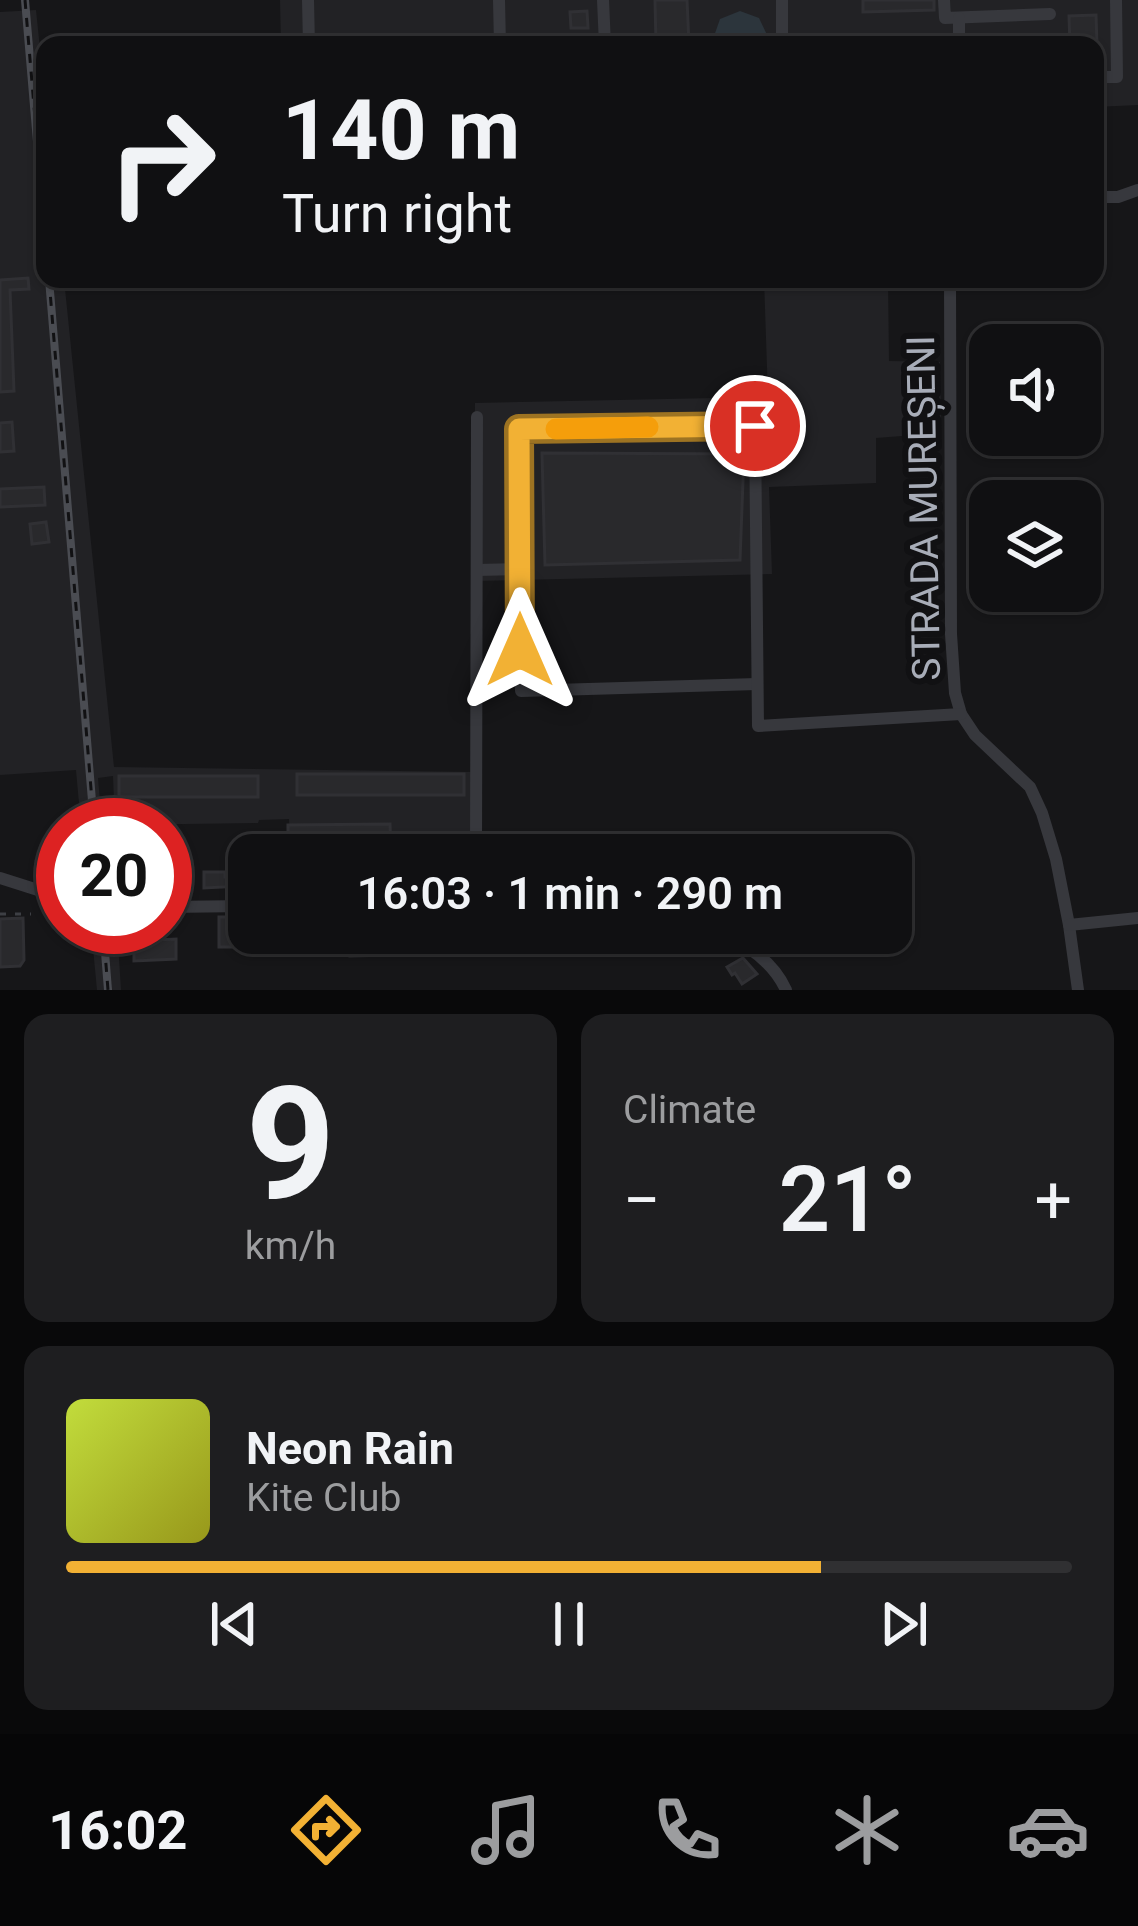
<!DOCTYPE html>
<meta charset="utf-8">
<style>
body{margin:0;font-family:Roboto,sans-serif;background:#1e1e20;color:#f1f3f6;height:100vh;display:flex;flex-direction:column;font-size:45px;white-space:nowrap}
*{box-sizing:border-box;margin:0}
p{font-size:39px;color:#9c9d9f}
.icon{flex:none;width:66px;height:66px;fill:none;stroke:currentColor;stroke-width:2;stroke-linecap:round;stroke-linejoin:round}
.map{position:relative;height:990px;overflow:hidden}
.details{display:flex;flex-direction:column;gap:24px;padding:24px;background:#09090a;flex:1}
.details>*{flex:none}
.top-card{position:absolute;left:36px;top:36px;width:1068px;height:252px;border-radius:24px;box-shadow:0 3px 9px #0004,0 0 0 3px #303032;background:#101012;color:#f1f3f6;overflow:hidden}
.fabs{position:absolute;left:969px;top:324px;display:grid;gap:24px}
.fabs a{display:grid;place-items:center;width:132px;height:132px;border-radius:24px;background:#101012;box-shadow:0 3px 9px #0004,0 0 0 3px #303032;font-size:60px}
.speed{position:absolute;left:36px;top:798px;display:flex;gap:24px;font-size:60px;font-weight:700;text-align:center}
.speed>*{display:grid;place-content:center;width:156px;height:156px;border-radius:50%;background:#101012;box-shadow:0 3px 9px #0004,0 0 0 3px #303032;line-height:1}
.speed .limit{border:18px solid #d22;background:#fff;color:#111}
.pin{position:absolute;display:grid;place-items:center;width:102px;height:102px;color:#fff;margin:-51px;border:6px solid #fff;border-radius:50%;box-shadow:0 3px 12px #0007}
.me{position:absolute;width:132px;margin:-66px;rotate:0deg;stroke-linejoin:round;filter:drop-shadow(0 0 9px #0008)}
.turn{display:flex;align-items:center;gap:42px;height:252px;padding:0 48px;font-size:54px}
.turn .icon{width:156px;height:156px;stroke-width:2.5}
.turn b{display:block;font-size:84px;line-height:102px}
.big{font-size:90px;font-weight:600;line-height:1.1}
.details .tile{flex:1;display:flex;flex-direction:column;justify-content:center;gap:18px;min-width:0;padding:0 42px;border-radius:24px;background:#1e1e20}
.details .dial{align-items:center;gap:0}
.dial b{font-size:156px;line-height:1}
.song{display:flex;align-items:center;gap:36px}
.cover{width:144px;height:144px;border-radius:18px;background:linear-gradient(135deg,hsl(70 70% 55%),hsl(60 70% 35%))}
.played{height:12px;border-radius:6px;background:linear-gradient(90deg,#f2b134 75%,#303032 75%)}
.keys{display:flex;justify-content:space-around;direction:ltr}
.heat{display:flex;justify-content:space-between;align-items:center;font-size:66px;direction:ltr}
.details .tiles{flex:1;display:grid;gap:24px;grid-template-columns:1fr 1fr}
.tile:last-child{grid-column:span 2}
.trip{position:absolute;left:228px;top:834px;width:684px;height:120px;border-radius:24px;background:#101012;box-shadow:0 3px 9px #0004,0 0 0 3px #303032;font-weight:600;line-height:120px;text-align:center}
.menu{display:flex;height:192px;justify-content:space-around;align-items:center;background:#060607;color:#9c9d9f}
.menu .icon{width:84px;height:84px}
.menu .selected{color:#f2b134}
.menu b{font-size:54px;color:#f1f3f6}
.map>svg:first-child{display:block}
.built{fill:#222225}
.water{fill:#2c353c}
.building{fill:#29292c;stroke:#303034;stroke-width:3}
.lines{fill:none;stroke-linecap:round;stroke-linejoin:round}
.path{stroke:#3d3f44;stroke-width:3;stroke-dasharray:6 9;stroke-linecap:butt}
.minor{stroke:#37383d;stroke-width:12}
.rail-casing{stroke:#4a4c52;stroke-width:8}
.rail{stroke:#111113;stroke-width:3;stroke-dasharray:9;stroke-linecap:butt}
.route-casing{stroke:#9d7322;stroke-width:30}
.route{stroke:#f2b134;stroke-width:21}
.slow{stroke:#f59e0b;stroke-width:21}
.labels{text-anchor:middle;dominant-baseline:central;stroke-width:12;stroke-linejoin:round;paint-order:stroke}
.street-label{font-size:39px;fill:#a8adb8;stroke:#111113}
</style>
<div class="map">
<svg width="1138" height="990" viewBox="0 0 1138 990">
<rect width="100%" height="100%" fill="#161618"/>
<!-- built -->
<g class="built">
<path d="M280,0h858v105l-43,2v-62h-814z"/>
<path d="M36,10l9,87v182h19l50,488 361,5 -1,83h-98v-10h-86l-1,-26 -30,1 -1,3 -143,2 -2,-49 -15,2 4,47h-21l-5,-55 -76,5v-763z"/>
<path d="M764,279h124l1,82 51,1 1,71 -65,5v45l-107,4 3,87 -299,7 2,-178 293,-6z"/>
<path d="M91,927h26l4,63h-24z"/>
</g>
<!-- water -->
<path class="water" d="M740,11l19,7 9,19 -4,8h-48l-3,-6 7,-20z"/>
<!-- building -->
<g class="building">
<path d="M655,0h32l2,45h-33z"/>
<path d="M863,0h71v10l-71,2z"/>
<path d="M587,11l1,17h-17l-1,-16z"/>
<path d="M1096,15l1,30h-27l-1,-29z"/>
<path d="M934,37v8h-35v-7z"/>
<path d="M28,278l1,11 -19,1 4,101 -14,1v-112z"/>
<path d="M12,422l2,29 -14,1v-29z"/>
<path d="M542,453l202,1 -4,106 -195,5z"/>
<path d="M44,487l1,18 -45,2v-18z"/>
<path d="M46,522l3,20 -17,2 -2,-20z"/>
<rect x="297" y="774" width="167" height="21"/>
<rect x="119" y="776" width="139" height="21"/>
<path d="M390,824l1,30h-12v-9l-91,1v-21z"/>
<path d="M249,862v31l-7,1v-8l-38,2v-16h21v5h16v-14z"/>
<path d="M219,917h30v16h186l1,21 -86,2v-15l-111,2 -1,4h-19z"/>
<path d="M23,918l1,42 -4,6 -20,1v-48z"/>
<path d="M176,939v20l-42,2v-20z"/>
<path d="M743,958l14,16 -15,10 -7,-11 -3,2 -5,-8z"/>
</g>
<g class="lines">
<!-- path -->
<path class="path" d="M0,914h31"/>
<!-- minor -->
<g class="minor">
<path d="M308,0l1,45"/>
<path d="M499,0l1,45"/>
<path d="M603,0l2,45"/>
<path d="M782,0v45"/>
<path d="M944,0l1,18 105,-4"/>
<path d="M959,18v27"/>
<path d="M1095,77h22l-1,-77"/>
<path d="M1095,197h23l20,-7"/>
<path d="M950,279l1,355 4,59 6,21 14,21 55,52 12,26 14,46 13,66 9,65"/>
<path d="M520,569l1,122 236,-7"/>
<path d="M477,570l43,-1 -1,-140 236,-3 3,300 203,-12"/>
<path d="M106,817v8"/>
<path d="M476,855l1,-438"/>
<path d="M0,878l63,20"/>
<path d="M165,907l84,-1"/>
<path d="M1069,925l69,-7"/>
<path d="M722,933c26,12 52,30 64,57"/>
</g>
<!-- rail casing -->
<g class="rail-casing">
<g id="rail">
<path d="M25,0l20,236"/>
<path d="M49,279l45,546"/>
<path d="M103,927l5,63"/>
</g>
</g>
<!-- rail -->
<use href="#rail" class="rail"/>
</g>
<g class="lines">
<!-- route casing -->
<g class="route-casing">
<path id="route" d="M520,650l-1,-221 236,-3"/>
</g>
<!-- route -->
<use href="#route" class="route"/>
<!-- slow -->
<path class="slow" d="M556,429l92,-2"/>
</g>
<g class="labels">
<!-- street labels -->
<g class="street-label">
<text transform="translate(924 508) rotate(-91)">STRADA MUREȘENI</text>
</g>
</g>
</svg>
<div class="fabs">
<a><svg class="icon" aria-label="sound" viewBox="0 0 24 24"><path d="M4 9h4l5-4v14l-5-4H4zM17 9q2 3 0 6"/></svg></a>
<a><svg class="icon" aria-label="layers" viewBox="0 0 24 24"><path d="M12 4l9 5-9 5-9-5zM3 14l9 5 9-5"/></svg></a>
</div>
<div class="speed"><div class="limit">20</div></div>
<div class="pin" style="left:755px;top:426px;background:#d93025"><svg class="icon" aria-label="arrive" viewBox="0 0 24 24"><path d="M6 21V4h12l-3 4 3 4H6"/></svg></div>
<svg class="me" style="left:520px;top:650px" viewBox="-20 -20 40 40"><path d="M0-17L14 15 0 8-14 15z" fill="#f2b134" stroke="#fff" stroke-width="4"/></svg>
<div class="trip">16:03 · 1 min · 290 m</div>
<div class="top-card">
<div class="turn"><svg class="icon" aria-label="right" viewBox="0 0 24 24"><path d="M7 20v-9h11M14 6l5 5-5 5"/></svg><div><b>140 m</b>Turn right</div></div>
</div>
</div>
<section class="details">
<div class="tiles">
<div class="tile dial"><b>9</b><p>km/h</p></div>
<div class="tile"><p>Climate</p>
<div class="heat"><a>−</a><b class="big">21°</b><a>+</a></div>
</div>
<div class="tile">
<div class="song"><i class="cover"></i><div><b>Neon Rain</b><p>Kite Club</p></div></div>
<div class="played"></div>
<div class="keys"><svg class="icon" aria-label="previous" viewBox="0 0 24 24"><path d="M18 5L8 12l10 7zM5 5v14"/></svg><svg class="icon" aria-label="pause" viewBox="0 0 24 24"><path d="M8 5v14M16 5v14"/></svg><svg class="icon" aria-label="next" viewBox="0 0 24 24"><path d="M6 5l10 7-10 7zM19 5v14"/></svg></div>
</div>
</div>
</section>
<nav class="menu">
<b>16:02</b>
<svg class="icon selected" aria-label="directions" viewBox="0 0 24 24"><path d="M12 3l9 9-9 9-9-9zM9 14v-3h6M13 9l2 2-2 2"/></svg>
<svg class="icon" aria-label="music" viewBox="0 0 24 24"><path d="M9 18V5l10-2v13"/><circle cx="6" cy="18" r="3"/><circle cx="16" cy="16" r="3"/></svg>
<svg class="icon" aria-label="phone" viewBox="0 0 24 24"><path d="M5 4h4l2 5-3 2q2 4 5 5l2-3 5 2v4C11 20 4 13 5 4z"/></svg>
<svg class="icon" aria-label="climate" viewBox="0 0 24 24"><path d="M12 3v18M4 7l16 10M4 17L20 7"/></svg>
<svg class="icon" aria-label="car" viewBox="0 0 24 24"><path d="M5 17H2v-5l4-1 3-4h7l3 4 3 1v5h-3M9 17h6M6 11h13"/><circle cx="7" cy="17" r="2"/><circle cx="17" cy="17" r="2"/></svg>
</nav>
